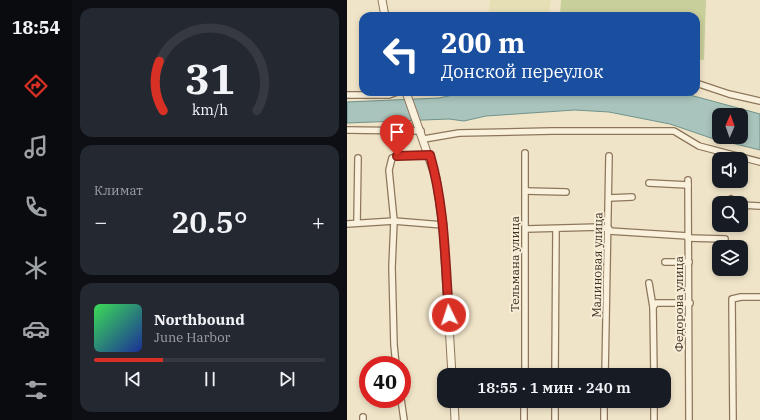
<!DOCTYPE html>
<html lang="ru">
<meta charset="utf-8">
<style>
body{margin:0;font-family:"IBM Plex Serif",serif;background:#242831;color:#f1f3f6;height:100vh;display:flex;flex-direction:column;font-size:15px;white-space:nowrap}
*{box-sizing:border-box;margin:0}
p{font-size:13px;color:#9ea1a6}
.icon{flex:none;width:22px;height:22px;fill:none;stroke:currentColor;stroke-width:2;stroke-linecap:round;stroke-linejoin:round}
.map{position:relative;flex:1;overflow:hidden}
.side{display:flex;flex-direction:column;gap:8px;padding:8px;background:#0d0f14;width:275px}
.side>*{flex:none}
.guide{position:absolute;left:12px;top:12px;width:341px;height:84px;border-radius:12px;box-shadow:0 2px 6px #0003;background:#1a4fa0;color:#fff;overflow:hidden}
.needle{width:26px;rotate:2deg}
.controls{position:absolute;left:365px;top:108px;display:grid;gap:8px}
.controls a{display:grid;place-items:center;width:36px;height:36px;border-radius:8px;background:#171b24;box-shadow:0 2px 6px #0003;font-size:20px}
.speed{position:absolute;left:12px;top:356px;display:flex;gap:8px;font-size:20px;font-weight:700;text-align:center}
.speed>*{display:grid;place-content:center;width:52px;height:52px;border-radius:50%;background:#171b24;box-shadow:0 2px 6px #0003;line-height:1}
.speed .limit{border:6px solid #d22;background:#fff;color:#111}
.pin{position:absolute;display:grid;place-items:center;width:34px;height:34px;color:#fff;margin:-41px -17px;border-radius:50% 50% 50% 0;rotate:-45deg;box-shadow:0 0 4px #0007}
.pin .icon{rotate:45deg}
.me{position:absolute;width:44px;margin:-22px;rotate:356deg;stroke-linejoin:round;filter:drop-shadow(0 0 3px #0008)}
.turn{display:flex;align-items:center;gap:14px;height:84px;padding:0 16px;font-size:18px}
.turn .icon{width:52px;height:52px;stroke-width:2.5}
.turn b{display:block;font-size:28px;line-height:34px}
.big{font-size:30px;font-weight:600;line-height:1.1}
.side .widget{flex:1;display:flex;flex-direction:column;justify-content:center;gap:6px;min-width:0;padding:0 14px;border-radius:12px;background:#242831}
.side .dial{align-items:center;gap:0}
.dial svg{height:104px;overflow:visible;fill:none;stroke:#363941;stroke-width:7;stroke-linecap:round;text-anchor:middle}
.dial text{fill:#f1f3f6;stroke:none}
.song{display:flex;align-items:center;gap:12px}
.cover{width:48px;height:48px;border-radius:6px;background:linear-gradient(135deg,hsl(130 70% 55%),hsl(230 70% 35%))}
.played{height:4px;border-radius:2px;background:linear-gradient(90deg,#d93025 30%,#363941 30%)}
.keys{display:flex;justify-content:space-around;direction:ltr}
.heat{display:flex;justify-content:space-between;align-items:center;font-size:22px;direction:ltr}
.trip{position:absolute;left:90px;top:368px;width:234px;height:40px;border-radius:12px;background:#171b24;box-shadow:0 2px 6px #0003;font-weight:600;line-height:40px;text-align:center}
main{display:flex;flex:1;min-height:0}
.dock{display:flex;flex-direction:column;width:72px;justify-content:space-around;align-items:center;background:#090b0e;color:#9ea1a6}
.dock .icon{width:28px;height:28px}
.dock .active{color:#d93025}
.dock b{font-size:18px;color:#f1f3f6}
.map>svg:first-child{display:block}
.farmland{fill:#e6deb5}
.green{fill:#c9cf9b}
.water{fill:#a9c4bc;stroke:#6f938a;fill-rule:evenodd}
.lines{fill:none;stroke-linecap:round;stroke-linejoin:round}
.minor-casing{stroke:#8d765c;stroke-width:8}
.tertiary-casing{stroke:#8d765c;stroke-width:9}
.minor{stroke:#faf1dc;stroke-width:5.5}
.tertiary{stroke:#faf1dc;stroke-width:7}
.route-casing{stroke:#8d1f18;stroke-width:10}
.route{stroke:#d93025;stroke-width:7}
.labels{text-anchor:middle;dominant-baseline:central;stroke-width:4;stroke-linejoin:round;paint-order:stroke}
.street-label{font-size:12px;fill:#3d2e20;stroke:#f7eed8}
</style>
<main>
<nav class="dock">
<b>18:54</b>
<svg class="icon active" aria-label="directions" viewBox="0 0 24 24"><path d="M12 3l9 9-9 9-9-9zM9 14v-3h6M13 9l2 2-2 2"/></svg>
<svg class="icon" aria-label="music" viewBox="0 0 24 24"><path d="M9 18V5l10-2v13"/><circle cx="6" cy="18" r="3"/><circle cx="16" cy="16" r="3"/></svg>
<svg class="icon" aria-label="phone" viewBox="0 0 24 24"><path d="M5 4h4l2 5-3 2q2 4 5 5l2-3 5 2v4C11 20 4 13 5 4z"/></svg>
<svg class="icon" aria-label="climate" viewBox="0 0 24 24"><path d="M12 3v18M4 7l16 10M4 17L20 7"/></svg>
<svg class="icon" aria-label="car" viewBox="0 0 24 24"><path d="M5 17H2v-5l4-1 3-4h7l3 4 3 1v5h-3M9 17h6M6 11h13"/><circle cx="7" cy="17" r="2"/><circle cx="17" cy="17" r="2"/></svg>
<svg class="icon" aria-label="filters" viewBox="0 0 24 24"><path d="M4 7h16M4 17h16"/><circle cx="9" cy="7" r="2"/><circle cx="15" cy="17" r="2"/></svg>
</nav>
<section class="side">
<div class="widget dial"><svg viewBox="0 0 100 80">
<path d="M14 69A42 42 0 1 1 86 69"/>
<path d="M14 69A42 42 0 0 1 11 31" stroke="#d93025"/>
<text x="50" y="56" font-size="32" font-weight="700">31</text>
<text x="50" y="72" font-size="11">km/h</text>
</svg></div>
<div class="widget"><p>Климат</p>
<div class="heat"><a>−</a><b class="big">20.5°</b><a>+</a></div>
</div>
<div class="widget">
<div class="song"><i class="cover"></i><div><b>Northbound</b><p>June Harbor</p></div></div>
<div class="played"></div>
<div class="keys"><svg class="icon" aria-label="previous" viewBox="0 0 24 24"><path d="M18 5L8 12l10 7zM5 5v14"/></svg><svg class="icon" aria-label="pause" viewBox="0 0 24 24"><path d="M8 5v14M16 5v14"/></svg><svg class="icon" aria-label="next" viewBox="0 0 24 24"><path d="M6 5l10 7-10 7zM19 5v14"/></svg></div>
</div>
</section>
<div class="map">
<svg width="413" height="420" viewBox="0 0 413 420">
<rect width="100%" height="100%" fill="#f0e4c8"/>
<!-- farmland -->
<path class="farmland" d="M143,0h61l-2,16h-61z"/>
<!-- green -->
<path class="green" d="M214,0h145l-2,60 -8,-1v-43h-136z"/>
<!-- water -->
<path class="water" d="M119,92h213l81,22v36l-49,-12 -41,-14 -61,-12 -34,-2 -89,6 -22,5 -15,-2 -102,4v-21l92,-4zM372,115h22v22h-22z"/>
<g class="lines">
<!-- minor casing -->
<g class="minor-casing">
<g id="minor">
<path d="M349,83l33,11 31,7"/>
<path d="M0,95h42l8,-3"/>
<path d="M0,130l74,1"/>
<path d="M77,139l35,-6 93,-2h122l25,15 61,16"/>
<path d="M341,180l1,240"/>
<path d="M302,183l39,2"/>
<path d="M179,191l40,1"/>
<path d="M262,198l23,-1"/>
<path d="M384,199l4,4"/>
<path d="M394,205l19,1"/>
<path d="M10,223l1,-65"/>
<path d="M0,224l47,-3 49,4"/>
<path d="M179,229l74,-2 9,2"/>
<path d="M262,231l79,5"/>
<path d="M341,238l37,1"/>
<path d="M318,262h24"/>
<path d="M302,283l4,24"/>
<path d="M49,365l-2,-20 -2,-78 2,-46 -5,-51 3,-12 5,-2 33,-1"/>
<path d="M178,375v-222"/>
<path d="M208,375l1,-146"/>
<path d="M258,375l4,-219"/>
<path d="M307,375l-1,-68 3,-4h34"/>
<path d="M54,399l3,21"/>
<path d="M307,401v19"/>
<path d="M16,417v3"/>
<path d="M177,420v-19"/>
<path d="M208,420v-19"/>
<path d="M257,420v-19"/>
<path d="M386,420l-1,-121 9,-2h19"/>
</g>
</g>
<!-- tertiary casing -->
<g class="tertiary-casing">
<g id="tertiary">
<path d="M35,0l3,16"/>
<path d="M59,92l30,86 7,47 9,150"/>
<path d="M107,401l1,19"/>
</g>
</g>
<!-- minor -->
<use href="#minor" class="minor"/>
<!-- tertiary -->
<use href="#tertiary" class="tertiary"/>
</g>
<g class="lines">
<!-- route casing -->
<g class="route-casing">
<path id="route" d="M50,156l33,-1c15,52 15,107 19,160"/>
</g>
<!-- route -->
<use href="#route" class="route"/>
</g>
<g class="labels">
<!-- street labels -->
<g class="street-label">
<text transform="translate(167 264) rotate(-90)">Тельмана улица</text>
<text transform="translate(250 265) rotate(-89)">Малиновая улица</text>
<text transform="translate(331 304) rotate(-90)">Федорова улица</text>
</g>
</g>
</svg>
<div class="controls">
<a><svg class="needle" viewBox="-14 -14 28 28"><path d="M0-13l5 13h-10z" fill="#e53935"/><path d="M0 13l5-13h-10z" fill="#9ea1a6"/></svg></a>
<a><svg class="icon" aria-label="sound" viewBox="0 0 24 24"><path d="M4 9h4l5-4v14l-5-4H4zM17 9q2 3 0 6"/></svg></a>
<a><svg class="icon" aria-label="search" viewBox="0 0 24 24"><circle cx="10" cy="10" r="6"/><path d="M15 15l6 6"/></svg></a>
<a><svg class="icon" aria-label="layers" viewBox="0 0 24 24"><path d="M12 4l9 5-9 5-9-5zM3 14l9 5 9-5"/></svg></a>
</div>
<div class="speed"><div class="limit">40</div></div>
<div class="pin" style="left:50px;top:156px;background:#d93025"><svg class="icon" aria-label="arrive" viewBox="0 0 24 24"><path d="M6 21V4h12l-3 4 3 4H6"/></svg></div>
<svg class="me" style="left:102px;top:315px" viewBox="-20 -20 40 40"><circle r="17" fill="#d93025" stroke="#fff" stroke-width="3"/><path d="M0-11L8 9 0 5-8 9z" fill="#fff"/></svg>
<div class="trip">18:55 · 1 мин · 240 m</div>
<div class="guide">
<div class="turn"><svg class="icon" aria-label="left" viewBox="0 0 24 24"><path d="M17 20v-9H6M10 6l-5 5 5 5"/></svg><div><b>200 m</b>Донской переулок</div></div>
</div>
</div>
</main>
